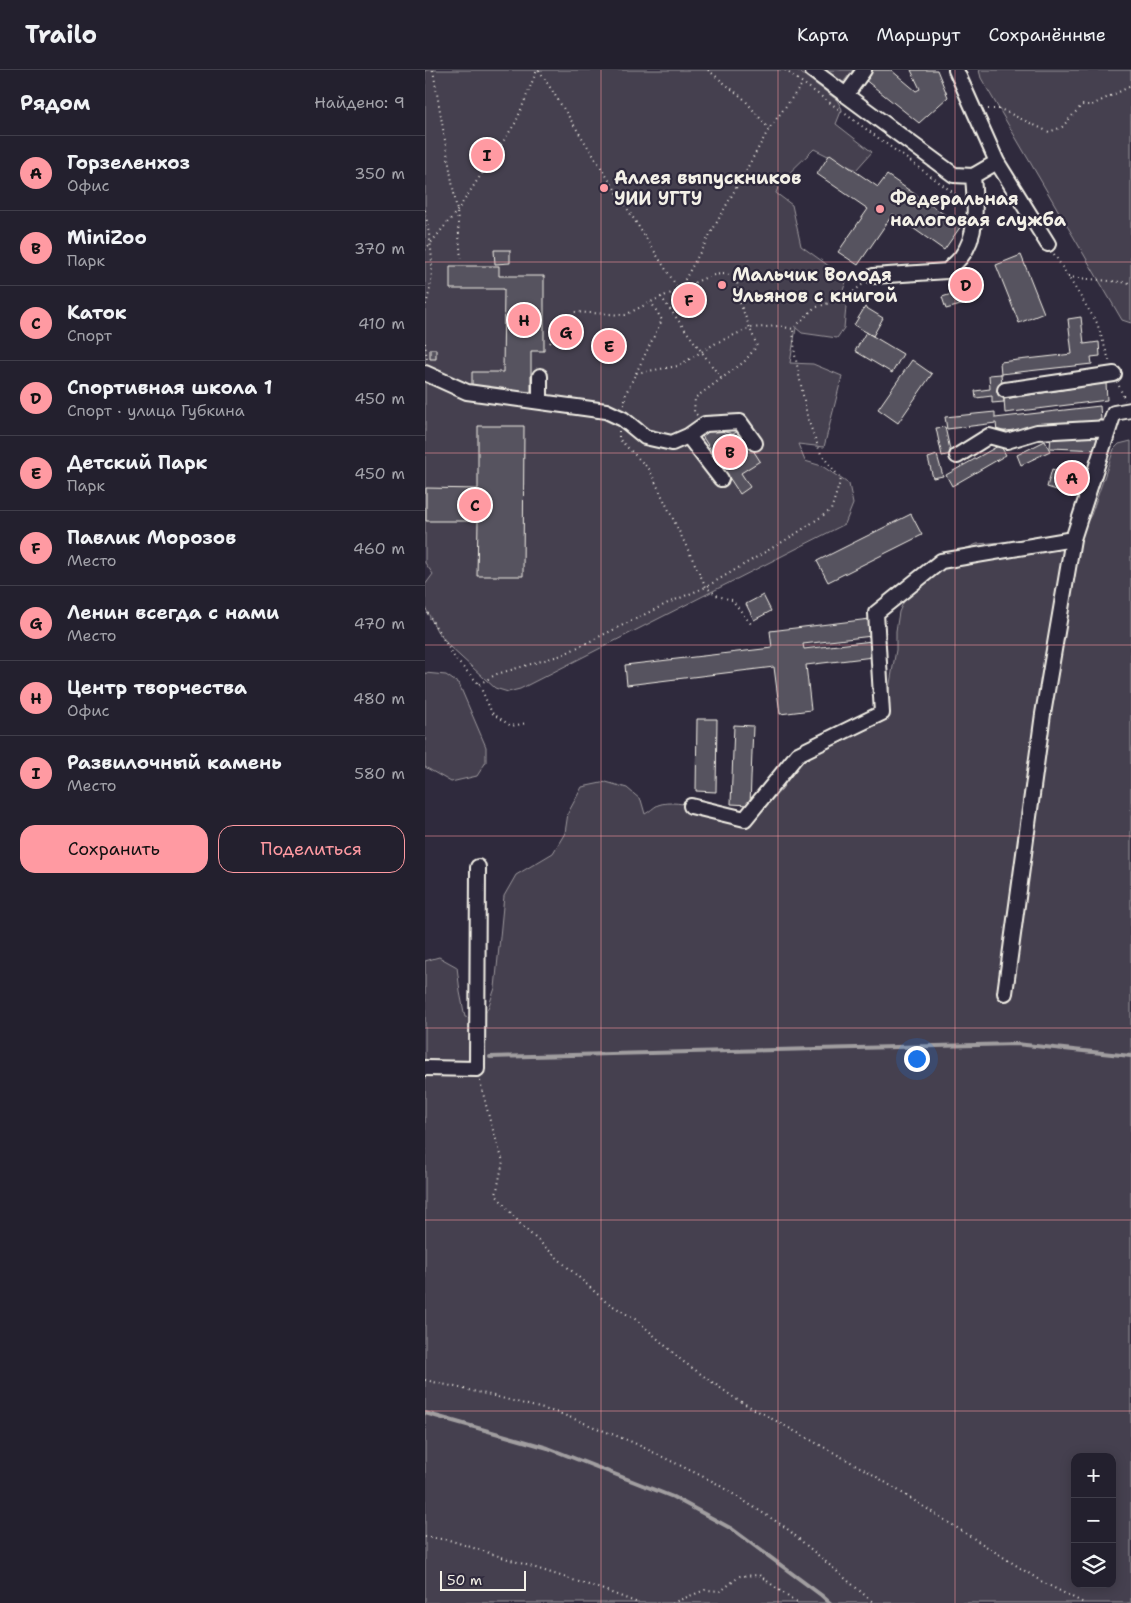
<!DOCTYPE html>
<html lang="ru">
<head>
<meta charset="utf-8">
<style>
	:root { --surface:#23202e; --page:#2f2d3a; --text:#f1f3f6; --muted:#a3a3aa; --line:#403e4a; --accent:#ff9aa2 }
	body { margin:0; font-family:"Shantell Sans",sans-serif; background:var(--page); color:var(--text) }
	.controls { position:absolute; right:15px; bottom:15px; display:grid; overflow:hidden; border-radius:10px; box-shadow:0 2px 12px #0003 }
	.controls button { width:45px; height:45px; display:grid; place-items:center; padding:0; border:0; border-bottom:1px solid var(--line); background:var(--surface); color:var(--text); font:25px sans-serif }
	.scale { position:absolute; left:15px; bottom:12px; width:86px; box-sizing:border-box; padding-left:5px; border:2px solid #f4f1e8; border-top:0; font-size:14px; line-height:18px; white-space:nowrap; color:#f4f1e8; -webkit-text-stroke:4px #2f2a3d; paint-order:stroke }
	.you { position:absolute; left:491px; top:988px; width:18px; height:18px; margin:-12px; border:4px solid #fff; border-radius:50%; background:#1a73e8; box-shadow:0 0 0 8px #1a73e833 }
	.badge { display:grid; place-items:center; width:32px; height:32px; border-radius:50%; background:var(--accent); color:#111; font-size:16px; font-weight:700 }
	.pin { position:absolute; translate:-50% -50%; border:2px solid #fff; box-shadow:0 1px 5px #0006 }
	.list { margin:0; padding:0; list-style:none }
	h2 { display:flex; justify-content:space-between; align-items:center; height:65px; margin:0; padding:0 20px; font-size:21px }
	h2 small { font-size:16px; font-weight:400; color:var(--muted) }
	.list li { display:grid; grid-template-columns:32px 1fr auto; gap:15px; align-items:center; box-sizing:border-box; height:75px; padding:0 20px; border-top:1px solid var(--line) }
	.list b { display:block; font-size:19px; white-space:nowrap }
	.list p { margin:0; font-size:16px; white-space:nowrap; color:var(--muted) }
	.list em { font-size:16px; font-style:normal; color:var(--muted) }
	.actions { display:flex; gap:10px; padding:15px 20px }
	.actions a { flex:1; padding:11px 0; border:1px solid var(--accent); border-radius:15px; text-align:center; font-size:18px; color:var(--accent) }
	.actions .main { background:var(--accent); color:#111 }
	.icon { flex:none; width:28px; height:28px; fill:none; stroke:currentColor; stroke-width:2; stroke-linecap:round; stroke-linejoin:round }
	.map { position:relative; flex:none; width:706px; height:1533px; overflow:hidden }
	header { display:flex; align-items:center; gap:30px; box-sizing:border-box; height:70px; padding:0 25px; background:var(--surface); border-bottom:1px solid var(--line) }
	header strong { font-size:24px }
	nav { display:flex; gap:28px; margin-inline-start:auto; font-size:18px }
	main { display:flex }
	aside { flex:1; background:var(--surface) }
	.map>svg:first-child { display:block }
	.green { fill:#454050; stroke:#9c989c; fill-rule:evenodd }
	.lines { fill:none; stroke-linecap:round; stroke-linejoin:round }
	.stream { stroke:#a19ea0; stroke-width:4 }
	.building { fill:#56525f; stroke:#f4f1e8 }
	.minor-casing { stroke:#f4f1e8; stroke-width:18 }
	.path { stroke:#f4f1e8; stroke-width:2; stroke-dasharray:1 4; stroke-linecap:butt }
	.minor { stroke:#2f2a3d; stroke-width:14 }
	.grid { fill:none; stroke:#ff9aa2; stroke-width:1; stroke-opacity:0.55 }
	.poi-dot { fill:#ff9aa2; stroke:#2f2a3d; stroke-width:2 }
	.labels { text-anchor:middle; stroke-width:4.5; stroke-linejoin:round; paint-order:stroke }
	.poi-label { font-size:18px; font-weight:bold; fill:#f4f1e8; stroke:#2f2a3d; text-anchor:start }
</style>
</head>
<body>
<header>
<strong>Trailo</strong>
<nav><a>Карта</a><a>Маршрут</a><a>Сохранённые</a></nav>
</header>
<main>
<aside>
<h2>Рядом<small>Найдено: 9</small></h2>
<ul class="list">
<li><span class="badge">A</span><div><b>Горзеленхоз</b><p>Офис</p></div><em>350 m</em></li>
<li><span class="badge">B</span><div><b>MiniZoo</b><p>Парк</p></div><em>370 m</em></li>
<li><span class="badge">C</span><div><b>Каток</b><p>Спорт</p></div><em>410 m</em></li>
<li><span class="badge">D</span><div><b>Спортивная школа 1</b><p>Спорт · улица Губкина</p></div><em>450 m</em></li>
<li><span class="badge">E</span><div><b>Детский Парк</b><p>Парк</p></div><em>450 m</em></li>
<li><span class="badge">F</span><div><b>Павлик Морозов</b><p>Место</p></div><em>460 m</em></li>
<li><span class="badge">G</span><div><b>Ленин всегда с нами</b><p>Место</p></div><em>470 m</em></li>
<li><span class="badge">H</span><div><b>Центр творчества</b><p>Офис</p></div><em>480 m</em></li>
<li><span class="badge">I</span><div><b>Развилочный камень</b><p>Место</p></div><em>580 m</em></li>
</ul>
<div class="actions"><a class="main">Сохранить</a><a>Поделиться</a></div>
</aside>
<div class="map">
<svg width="706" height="1533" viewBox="0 0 706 1533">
	<rect width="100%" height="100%" fill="#2f2a3d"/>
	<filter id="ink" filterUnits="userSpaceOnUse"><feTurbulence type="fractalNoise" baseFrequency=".02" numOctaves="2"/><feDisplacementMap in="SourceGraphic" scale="10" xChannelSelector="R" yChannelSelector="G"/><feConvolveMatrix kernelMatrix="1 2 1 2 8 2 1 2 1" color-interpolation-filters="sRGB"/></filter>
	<g filter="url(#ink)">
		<path class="green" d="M0,0H372L412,30L417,39L411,54L447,82L431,100L389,79L355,112L351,123L367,135L376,176L422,209L417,223L421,237L419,258L412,268L377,263L371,258L365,293L388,294L417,306L399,377L373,374L380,391L397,396L424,414L428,434L420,454L95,619L83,622L70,618L25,577L12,561L0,537V515L8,504L0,493Z
			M397,0H428L416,15Z
			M554,0H706V253L697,250L556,8Z
			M706,371V1533H0V891L14,887L32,897L35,922L40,947L56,950L63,938L70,918L79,826L91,805L128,783L140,763L143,743L157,717L181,712L202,718L216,730L220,744C224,742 229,737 233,735C254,727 298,745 319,751L338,739L357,719L375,691L387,681L460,641L471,580V561L474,542L482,524L515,489L552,474L643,467L658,458L666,445L689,379L694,374ZM650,1387H687V1514H650Z
			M0,603L21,605L34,614L61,677V692L52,706L26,712L0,697Z"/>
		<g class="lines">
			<path class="stream" d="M65,987L591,974L706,986
				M0,1343L123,1378L248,1427L307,1459L396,1525L405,1533"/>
		</g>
		<path class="building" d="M447,0H466L491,21L495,19L486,0H512L523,27L494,53L439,9Z
			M405,84L453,117L462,105L536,156L519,180L468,144L433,195L413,182L443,139L392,104Z
			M69,180H85V193L70,194Z
			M596,185L619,243L594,253L571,195Z
			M25,196H74V206H119V281H106V322H47V302H78L79,219H25Z
			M546,202L554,230L521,239L517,227L533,222L529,207Z
			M440,237L458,248L448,266L429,255Z
			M656,247L659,274L674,272L675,286L666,287L667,294L576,304L575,292L647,284L643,249Z
			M441,262L478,284L467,303L430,281Z
			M5,279H11V289H5Z
			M487,290L507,304L473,353L453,339Z
			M576,304L579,332L567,333V326L551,328L550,321L565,319L564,305Z
			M681,313L682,330L580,343L579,329Z
			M675,336L676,350L572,362L571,353L522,359L520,347L570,342V348Z
			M53,356H99L98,506H52L53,451H1V418L53,419Z
			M520,357L526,384L517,386L511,358Z
			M288,359L308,364L315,360L335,391L316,403L325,417L315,424L277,366Z
			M626,366L677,368L676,380L625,378Z
			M620,371L625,381L596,395L592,385Z
			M575,375L581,385L527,416L521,405Z
			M512,385L518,406L508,408L503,388Z
			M627,399L654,407L648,425L622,417Z
			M486,444L497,465L403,512L392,491Z
			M338,525L346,541L329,550L321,534Z
			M445,549L447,566L378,574L379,579L447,571L448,587L381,595L386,640L355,644L349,597L202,615L200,595L347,578L345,561Z
			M272,649H292L291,722L271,721Z
			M309,655L328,656L325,735L306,734Z"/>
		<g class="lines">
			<defs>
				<path id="minor" d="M387,0L529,105L548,106L572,92
					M531,0L572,92L623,174
					M421,25L439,0
					M448,206L522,201C527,196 532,192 536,187C554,164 550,133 548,106
					M0,303L42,322L181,341L198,349L220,367L247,373L263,366L280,354L315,352L330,373
					M115,306V331
					M580,320L689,304
					M263,366L296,409
					M532,386L564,366L582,371L612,362L684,358
					M266,736L320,749L373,684L457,643L451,543L516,491L648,469
					M580,923L618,644L648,469L689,343L706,340
					M0,998L52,999L53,797"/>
			</defs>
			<use href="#minor" class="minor-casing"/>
			<path class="path" d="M8,0L32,141L36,189
				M114,0L254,220L236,227L296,308
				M283,0L319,29L344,59
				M360,0L537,129
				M563,39H575L624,62L637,57L657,35H667L706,16
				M0,140C6,176 12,202 0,237
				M0,180L32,141L91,52L112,0
				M629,184L672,253L685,293
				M643,207L706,213
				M0,273L2,290
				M125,273L149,242L200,245L236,227
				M211,303L237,250L226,232
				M694,316L700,330
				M199,335L201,323L211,303L253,296L291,273L325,258L354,256L368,259L389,238L422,227L438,214
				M272,345L269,342L270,328L319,292L332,276L313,228L312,208C293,197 273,212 254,220L344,59L378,13
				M194,361V369L224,399L281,517L293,526L307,530L326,554
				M0,539L31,590L54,614L67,643L86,656L102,653
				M54,614L72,604L137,585L243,533L281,517L369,465L406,440L416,409L396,384L383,350L370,285L368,259
				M55,1011L65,1051L78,1091L71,1125L97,1156L180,1231L213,1251L256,1290L311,1329L444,1402L619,1513L659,1533
				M0,1310L65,1325L134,1343L207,1372L289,1412L360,1457L449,1533
				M0,1467L24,1470L179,1520L213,1533
				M247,1533L280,1520L296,1521L315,1506L334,1505L366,1529L375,1533"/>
			<use href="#minor" class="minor"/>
		</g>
	</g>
	<path class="grid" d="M176,0V1533M353,0V1533M530,0V1533M0,192H706M0,383H706M0,575H706M0,766H706M0,958H706M0,1150H706M0,1341H706"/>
	<g class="poi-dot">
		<circle cx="179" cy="118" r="5"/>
		<circle cx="455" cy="139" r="5"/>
		<circle cx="297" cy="215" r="5"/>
	</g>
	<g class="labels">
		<g class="poi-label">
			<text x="189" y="114">Аллея выпускников<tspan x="189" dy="21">УИИ УГТУ</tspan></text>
			<text x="465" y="135">Федеральная<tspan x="465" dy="21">налоговая служба</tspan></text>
			<text x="307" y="211">Мальчик Володя<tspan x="307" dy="21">Ульянов с книгой</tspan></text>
		</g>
	</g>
</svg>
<div class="controls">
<button>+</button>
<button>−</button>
<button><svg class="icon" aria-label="layers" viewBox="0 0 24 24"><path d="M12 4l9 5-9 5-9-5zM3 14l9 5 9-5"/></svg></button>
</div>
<div class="scale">50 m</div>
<div class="you"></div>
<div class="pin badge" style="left:647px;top:408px">A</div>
<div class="pin badge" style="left:305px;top:382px">B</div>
<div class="pin badge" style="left:50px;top:435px">C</div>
<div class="pin badge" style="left:541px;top:215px">D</div>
<div class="pin badge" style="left:184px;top:276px">E</div>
<div class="pin badge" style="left:264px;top:230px">F</div>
<div class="pin badge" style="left:141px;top:262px">G</div>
<div class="pin badge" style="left:99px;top:250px">H</div>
<div class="pin badge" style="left:62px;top:85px">I</div>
</div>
</main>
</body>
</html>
